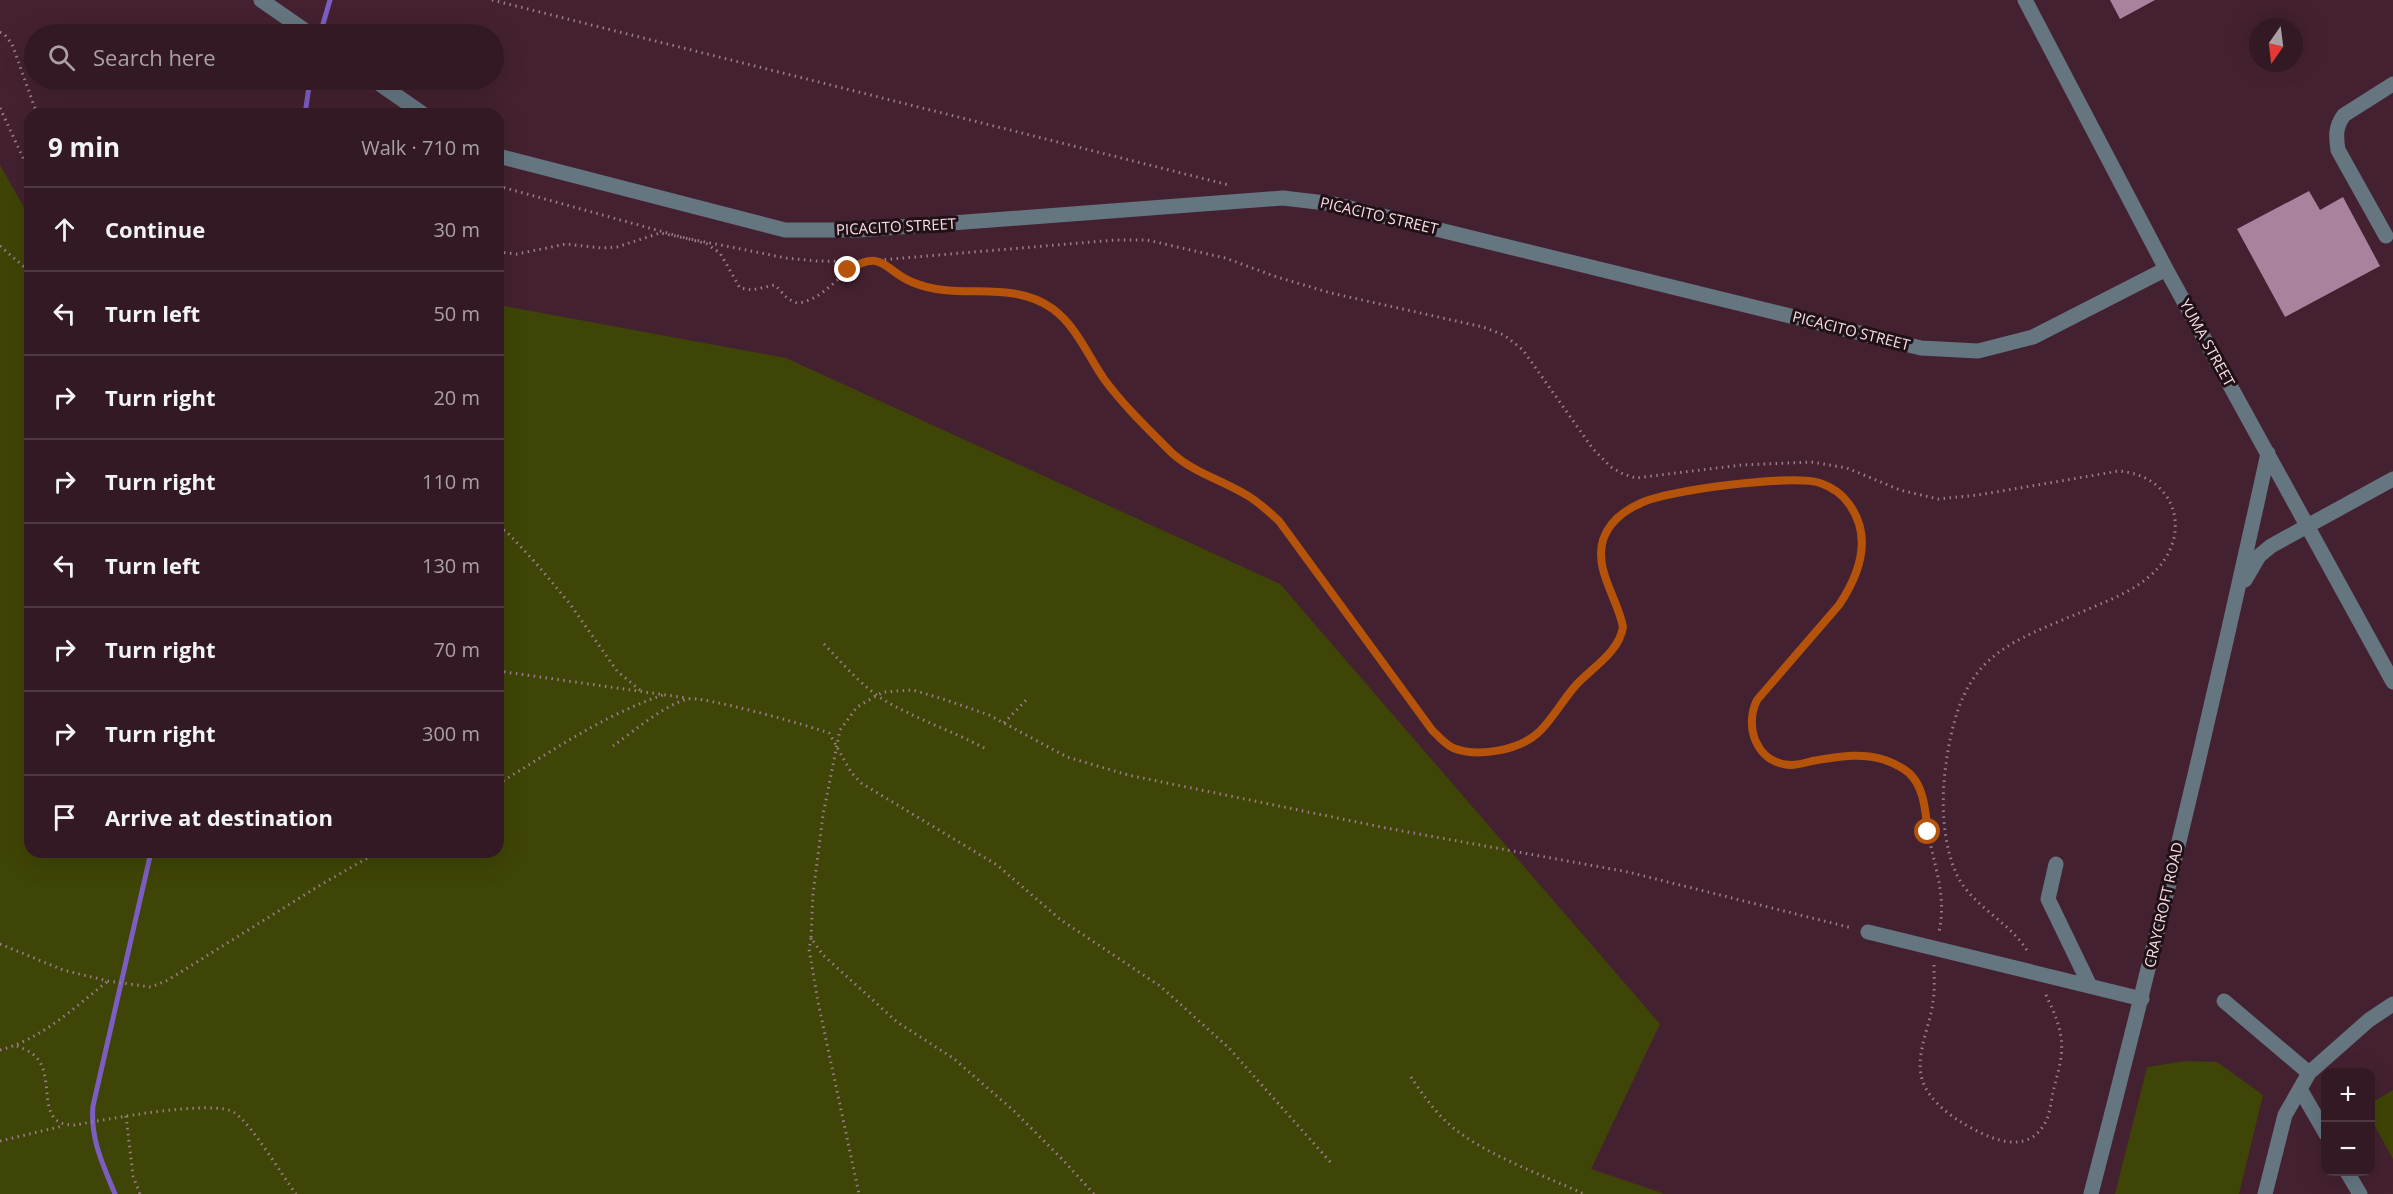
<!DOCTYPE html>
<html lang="en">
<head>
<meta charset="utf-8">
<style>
	:root { --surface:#331924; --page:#3b222c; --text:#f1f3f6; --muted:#a9a0a6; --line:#4e3841 }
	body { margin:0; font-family:"Open Sans",sans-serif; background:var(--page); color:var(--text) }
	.controls { position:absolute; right:18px; bottom:18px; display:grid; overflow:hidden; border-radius:12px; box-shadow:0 6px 24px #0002 }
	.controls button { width:54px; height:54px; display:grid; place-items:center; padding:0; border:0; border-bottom:2px solid var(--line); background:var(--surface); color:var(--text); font:30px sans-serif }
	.compass { position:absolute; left:2249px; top:18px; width:54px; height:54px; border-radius:50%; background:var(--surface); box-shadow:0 6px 24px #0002; rotate:194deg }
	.stop { position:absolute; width:18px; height:18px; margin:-14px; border:4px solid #b45309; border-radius:50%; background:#fff }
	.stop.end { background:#b45309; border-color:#fff; box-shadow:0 2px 6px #0008 }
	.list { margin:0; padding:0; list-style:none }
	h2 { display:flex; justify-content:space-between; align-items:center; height:78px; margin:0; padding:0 24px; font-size:26px }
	h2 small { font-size:20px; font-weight:400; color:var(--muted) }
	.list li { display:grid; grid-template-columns:39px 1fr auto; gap:18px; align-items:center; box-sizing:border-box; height:84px; padding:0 24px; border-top:2px solid var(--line) }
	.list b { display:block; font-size:22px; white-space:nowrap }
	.list em { font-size:20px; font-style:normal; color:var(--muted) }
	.icon { flex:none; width:33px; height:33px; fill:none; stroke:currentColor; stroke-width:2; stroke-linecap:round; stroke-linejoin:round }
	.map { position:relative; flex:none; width:2393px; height:1194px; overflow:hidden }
	.search { position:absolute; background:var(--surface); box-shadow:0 6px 24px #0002; left:24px; top:24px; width:480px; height:66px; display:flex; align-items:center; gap:15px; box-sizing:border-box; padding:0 21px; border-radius:33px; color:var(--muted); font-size:22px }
	.panel { position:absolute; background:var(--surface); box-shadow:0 6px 24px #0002; left:24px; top:108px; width:480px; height:750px; border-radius:18px }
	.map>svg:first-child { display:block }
	.green { fill:#3f4506 }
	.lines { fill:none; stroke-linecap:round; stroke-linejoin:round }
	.stream { stroke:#7c5ec3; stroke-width:5 }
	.building { fill:#a7839e }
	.path { stroke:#9b7d89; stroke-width:3; stroke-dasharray:1.5 4.5; stroke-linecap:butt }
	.minor { stroke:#657681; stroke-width:15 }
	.route { stroke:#b45309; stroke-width:8 }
	.labels { text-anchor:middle; stroke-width:6; stroke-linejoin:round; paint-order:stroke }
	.street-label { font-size:15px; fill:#f6dee6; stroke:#211117 }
</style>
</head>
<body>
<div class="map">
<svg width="2393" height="1194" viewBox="0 0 2393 1194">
	<rect width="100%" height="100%" fill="#442130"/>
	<path class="green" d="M0,165L30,218V852H498V305L786,358L1280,584L1660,1024L1591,1169L1665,1194H0Z
		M2186,1061L2217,1062L2263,1095L2239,1194H2115L2147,1067Z
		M2393,1090V1159L2371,1119V1103Z"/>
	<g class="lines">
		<path class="stream" d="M323,24L330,0
			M305,114L310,80
			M115,1194C103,1165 90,1139 93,1106L151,852"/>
	</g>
	<path class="building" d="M2110,0H2155L2120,19Z
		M2309,191L2320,210L2343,197L2380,266L2285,317L2237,229Z"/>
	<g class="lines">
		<path class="path" d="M492,0L1229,185
			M0,32L5,35L12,44L37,114
			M0,108L30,173
			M498,186L707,244L720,253L740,288L752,290L775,285L788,299L797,303C825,301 841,268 868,261L1115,240H1147L1225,258L1277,277L1331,293L1483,327L1504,335L1523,350L1593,449L1611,467L1623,474L1636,478L1741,465L1811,462L1847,468L1900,490L1938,499L1978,495L2119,471C2178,476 2194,537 2151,575C2133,591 2112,599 2091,608C2004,645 1963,653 1947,757C1941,794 1941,838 1956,873C1971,907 2012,922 2029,954
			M0,246L30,272
			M498,252L517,254L566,244L602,248L617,247L660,233L786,258L817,261L878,262C896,265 906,282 925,287C958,295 994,284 1025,295C1072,311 1080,347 1107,382C1127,408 1151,434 1176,456C1195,473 1221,480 1243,493C1257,500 1268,511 1279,521L1433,730C1439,737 1445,744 1453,748C1479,758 1520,750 1540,731C1554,717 1564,698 1577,684C1593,667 1619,651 1623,628C1618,599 1594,571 1603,540C1608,522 1625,510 1641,503C1667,490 1794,474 1820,482C1832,486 1842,494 1849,504C1873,537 1858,575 1839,605L1757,700C1744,726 1756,763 1790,765C1797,765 1805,763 1812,761C1838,757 1860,752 1885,760C1893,763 1903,767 1909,773C1927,789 1925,820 1930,842C1937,875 1946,898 1939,932
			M498,392L500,391
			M498,528L506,531L535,562L570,604L617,671L641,691
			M824,644C844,665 864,689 889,703C921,721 955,732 986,749
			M498,671L687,698
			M1004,723L1029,697
			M613,746C634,731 663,706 687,699C701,695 810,726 829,733L851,772L861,783L997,865L1061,920L1160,986L1228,1047L1333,1165
			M498,784C552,751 605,714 666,694
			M811,938L809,949L818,1002L859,1194
			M0,944L63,970L108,981L151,987L168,980L322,884L378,852
			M1934,965C1934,978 1935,990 1933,1002C1930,1026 1915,1055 1922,1079C1927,1097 1945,1112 1961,1122C1986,1137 2026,1158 2045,1123C2050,1114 2051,1102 2053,1092C2057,1075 2064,1056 2061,1038C2059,1021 2051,1006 2044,991
			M17,1046C24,1049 32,1052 37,1058C56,1080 34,1126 75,1125C103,1120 215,1098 235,1113C253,1126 281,1174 296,1194
			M0,1050C42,1039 75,1007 108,981
			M1411,1077C1424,1097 1440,1119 1460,1133C1494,1158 1545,1176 1584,1194
			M126,1116L133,1176L140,1194
			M0,1141L63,1126
			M1094,1194L1063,1160L1014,1111L953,1058L897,1022L823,955L811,938L813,894L823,815L840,730L857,707L883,692L913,690L946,700L989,715L1067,757L1128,775L1386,828L1628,872L1852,928"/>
		<path class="minor" d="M261,0L310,34
			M2025,0L2166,269L2393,682
			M374,80L423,114
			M498,156L785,230H859L1283,198L1334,204L1921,348L1978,351L2033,337L2166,269
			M2386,236L2338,150C2336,137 2335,127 2344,115L2393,84
			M2245,580L2259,556L2271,546L2393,479
			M2056,864L2048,899L2090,986
			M1868,932L2142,999
			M2224,1001L2309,1073
			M2300,1089L2326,1134
			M2347,1172L2360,1194
			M2091,1194C2155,948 2214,701 2268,453
			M2265,1194L2285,1115L2309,1073L2369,1020L2393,1004"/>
	</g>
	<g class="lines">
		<path class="route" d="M848,270C884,248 884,271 912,282C958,302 1010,278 1053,309C1077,327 1088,356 1104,379C1123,405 1149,430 1172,453C1193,472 1219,479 1243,493C1257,500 1268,511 1279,521L1432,730C1439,737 1445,744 1453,748C1479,758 1521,750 1540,731C1554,717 1564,698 1577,684C1593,667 1619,652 1623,627C1618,599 1594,570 1603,540C1609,522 1625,510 1641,503C1667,490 1794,474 1820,483C1832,487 1842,494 1849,504C1873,537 1859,575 1839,605L1757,700C1744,726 1756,763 1790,765C1797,765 1805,763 1812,761C1837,757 1860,752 1885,760C1893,763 1902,767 1909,773C1925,788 1925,812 1928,832"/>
	</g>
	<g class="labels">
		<g class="street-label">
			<text transform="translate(1379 216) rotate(13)" y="5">PICACITO STREET</text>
			<text transform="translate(896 227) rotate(-3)" y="5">PICACITO STREET</text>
			<text transform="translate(1851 331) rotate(14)" y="5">PICACITO STREET</text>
			<text transform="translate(2207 343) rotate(61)" y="5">YUMA STREET</text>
			<text transform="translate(2164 905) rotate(-77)" y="5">CRAYCROFT ROAD</text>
		</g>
	</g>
</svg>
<div class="controls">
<button>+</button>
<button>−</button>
</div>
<svg class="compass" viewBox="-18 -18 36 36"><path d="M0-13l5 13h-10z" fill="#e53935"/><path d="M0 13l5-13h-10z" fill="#a9a0a6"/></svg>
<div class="stop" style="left:1928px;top:832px"></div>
<div class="stop end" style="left:848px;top:270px"></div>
<div class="search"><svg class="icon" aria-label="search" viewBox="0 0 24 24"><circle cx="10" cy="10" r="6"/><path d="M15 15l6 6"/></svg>Search here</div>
<section class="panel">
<h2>9 min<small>Walk · 710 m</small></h2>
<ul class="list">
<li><svg class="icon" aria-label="ahead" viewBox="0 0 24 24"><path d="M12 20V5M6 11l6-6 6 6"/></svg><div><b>Continue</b></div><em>30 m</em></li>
<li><svg class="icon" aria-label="left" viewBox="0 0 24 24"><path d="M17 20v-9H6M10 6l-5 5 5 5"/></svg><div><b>Turn left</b></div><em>50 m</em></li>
<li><svg class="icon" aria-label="right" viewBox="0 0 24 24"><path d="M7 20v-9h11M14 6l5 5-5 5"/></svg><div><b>Turn right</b></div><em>20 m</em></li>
<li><svg class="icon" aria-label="right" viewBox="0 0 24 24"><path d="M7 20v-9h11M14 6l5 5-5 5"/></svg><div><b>Turn right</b></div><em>110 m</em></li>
<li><svg class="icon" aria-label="left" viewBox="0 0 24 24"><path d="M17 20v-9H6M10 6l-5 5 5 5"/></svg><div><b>Turn left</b></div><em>130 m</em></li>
<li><svg class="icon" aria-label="right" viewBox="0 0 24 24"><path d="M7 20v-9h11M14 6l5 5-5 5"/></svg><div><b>Turn right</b></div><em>70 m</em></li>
<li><svg class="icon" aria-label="right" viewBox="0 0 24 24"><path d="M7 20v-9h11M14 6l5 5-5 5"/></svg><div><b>Turn right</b></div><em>300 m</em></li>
<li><svg class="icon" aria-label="arrive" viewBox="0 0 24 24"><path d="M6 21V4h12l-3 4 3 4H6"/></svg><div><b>Arrive at destination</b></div></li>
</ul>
</section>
</div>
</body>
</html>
